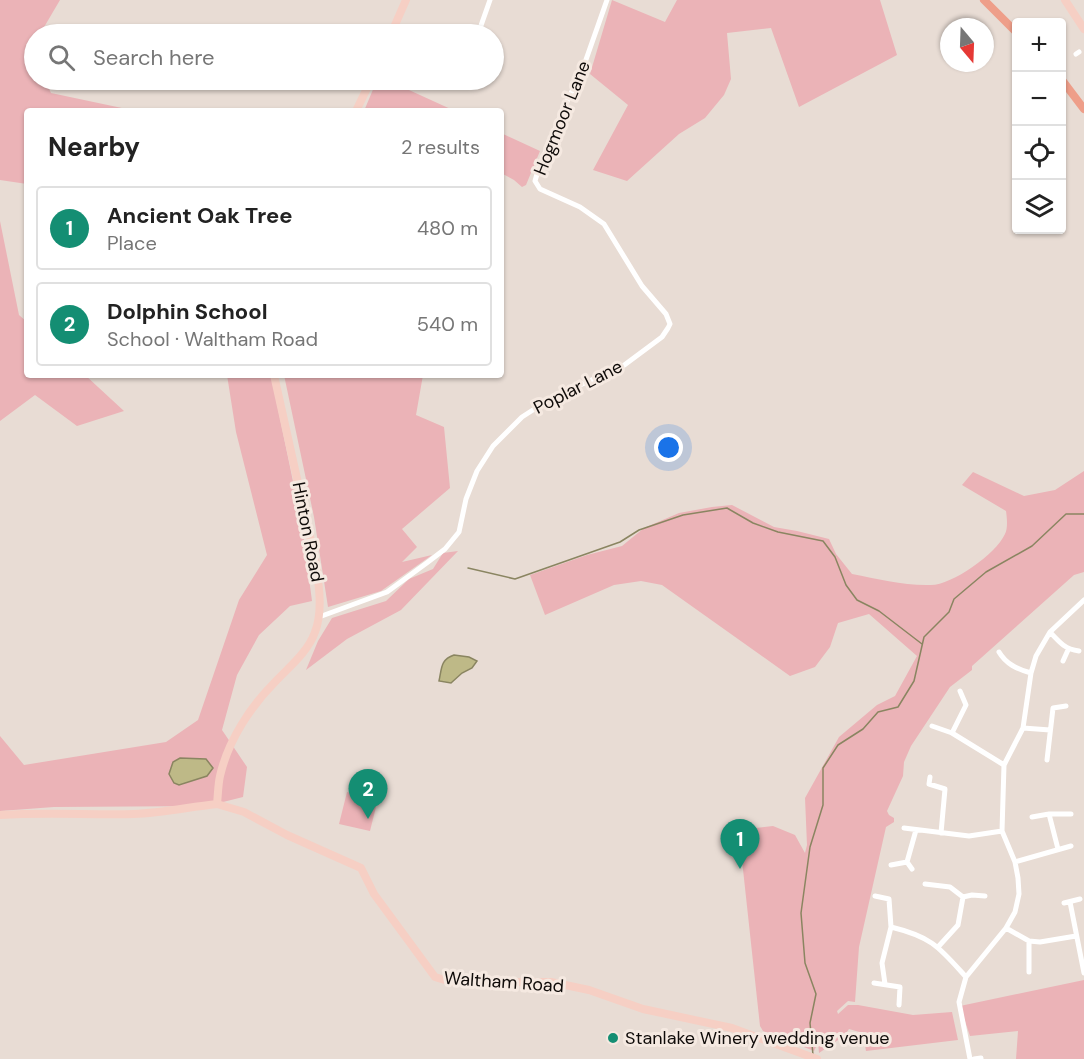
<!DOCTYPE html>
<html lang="en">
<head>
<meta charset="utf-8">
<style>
	:root { --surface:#fff; --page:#f2f2f2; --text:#222; --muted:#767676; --line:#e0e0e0; --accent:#148e73 }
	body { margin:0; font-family:"DM Sans",sans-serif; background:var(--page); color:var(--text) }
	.controls { position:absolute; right:18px; top:18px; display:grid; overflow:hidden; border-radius:6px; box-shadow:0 2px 4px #0004 }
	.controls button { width:54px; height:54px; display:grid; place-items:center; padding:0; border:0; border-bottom:2px solid var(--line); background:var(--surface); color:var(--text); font:30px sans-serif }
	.compass { position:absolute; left:940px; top:18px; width:54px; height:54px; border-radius:50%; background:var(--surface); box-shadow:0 2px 4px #0004; rotate:161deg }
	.you { position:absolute; left:669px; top:448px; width:21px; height:21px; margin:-15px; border:4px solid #fff; border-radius:50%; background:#1a73e8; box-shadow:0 0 0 9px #1a73e833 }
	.badge { display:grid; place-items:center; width:39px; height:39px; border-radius:50%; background:var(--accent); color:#fff; font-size:20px; font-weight:700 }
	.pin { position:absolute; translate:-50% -50px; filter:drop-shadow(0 2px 3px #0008) }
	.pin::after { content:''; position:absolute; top:32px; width:21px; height:18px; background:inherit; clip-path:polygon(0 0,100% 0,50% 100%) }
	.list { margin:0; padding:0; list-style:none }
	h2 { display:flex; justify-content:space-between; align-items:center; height:78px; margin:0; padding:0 24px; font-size:26px }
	h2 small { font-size:20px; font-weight:400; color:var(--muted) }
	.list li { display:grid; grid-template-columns:39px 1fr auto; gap:18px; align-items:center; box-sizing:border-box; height:84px; margin:0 12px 12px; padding:0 12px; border:2px solid var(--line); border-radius:6px }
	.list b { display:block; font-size:22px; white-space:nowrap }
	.list p { margin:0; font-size:20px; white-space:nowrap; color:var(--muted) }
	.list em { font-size:20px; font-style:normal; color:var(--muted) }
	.icon { flex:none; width:33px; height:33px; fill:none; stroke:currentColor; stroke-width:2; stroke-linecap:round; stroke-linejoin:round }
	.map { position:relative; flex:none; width:1084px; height:1059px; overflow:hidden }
	.search { position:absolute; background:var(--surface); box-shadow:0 2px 4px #0004; left:24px; top:24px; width:480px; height:66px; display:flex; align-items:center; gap:15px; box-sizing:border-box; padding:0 21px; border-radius:33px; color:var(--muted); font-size:22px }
	.panel { position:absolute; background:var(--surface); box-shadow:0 2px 4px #0004; left:24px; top:108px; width:480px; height:270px; border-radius:6px }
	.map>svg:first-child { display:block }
	.green { fill:#ebb3b7 }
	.water { fill:#beb987; stroke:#8a8561; stroke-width:1.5 }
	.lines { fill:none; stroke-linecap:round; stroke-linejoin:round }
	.stream { stroke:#8a8561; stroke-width:1.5 }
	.street { stroke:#fff; stroke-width:5 }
	.secondary { stroke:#f6cfc4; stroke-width:8 }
	.primary { stroke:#ee9e89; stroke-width:8 }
	.poi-dot { fill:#148e73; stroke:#f5e9e1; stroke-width:2 }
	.labels { text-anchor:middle; stroke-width:6; stroke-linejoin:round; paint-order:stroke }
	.street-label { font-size:18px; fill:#0f0b09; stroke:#f5e9e1 }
	.poi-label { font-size:18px; fill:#0f0b09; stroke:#f5e9e1; text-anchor:start }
</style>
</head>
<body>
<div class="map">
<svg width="1084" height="1059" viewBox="0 0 1084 1059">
	<rect width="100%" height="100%" fill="#e8dcd4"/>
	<path class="green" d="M0,0H60L40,34H34V80H45L51,93L136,111H27V184L0,180Z
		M612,0L665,22L677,0H880L897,55L799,107L771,28L727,33L731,79L724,95L705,118L679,134L627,181L593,170L628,105L590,74Z
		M377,80H387L455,111H364Z
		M501,133L540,151L526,185L522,187L514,180L501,173Z
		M0,221L19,315L27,322V375H85L124,411L77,426L35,395L0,421Z
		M227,375H271L302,525L312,601L290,606L259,635L237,675L222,730L247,767L243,797L207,806L54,807L0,811V736L24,765L166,742L198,720L239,600L267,555L236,432Z
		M284,375H423L416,415L444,427L450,488L402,529L417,547L402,562L432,555L381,591L328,607L314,517Z
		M1084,471V572L1074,575L972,666V670L950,687L911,746L904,762L903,776L887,811L889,815L894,818V822L886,827L859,947L855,1002L848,1001L837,1011L838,1014L848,1005H858L913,1015L952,1012L958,1040L866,1051L863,1033L849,1029L844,1036L819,1053L818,1043L814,1051L763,1031L760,1026L741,851L748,832L753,834L756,828L773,826L795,835L805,853L807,845L805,798L839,737L877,705L895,696L917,656L869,614L838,623L830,647L815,667L790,676L662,585L641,581L614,585L545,615L530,575L587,555L622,546L644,528L679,513L712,507L732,505L774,527L797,531L829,539L836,554L852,574C878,579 905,586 931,585C952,585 996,554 1005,534C1008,528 1007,518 1006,511L962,485L973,472L1024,496L1055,490Z
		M458,551L401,610L347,639L306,670L318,641L332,618L386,601L409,579L433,569L443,553Z
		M347,792L378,799L370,831L339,824Z
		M1084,980V1059H1016L1018,1031L970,1036L960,1006Z"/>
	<path class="water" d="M454,655L469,657L477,661L472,668L462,673L451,683L439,681C442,668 440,660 454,655Z
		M180,758L206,759L213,768L207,776L179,785L174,783L169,774L173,762Z"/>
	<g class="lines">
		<path class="stream" d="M468,568L515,579L620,542L639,530L683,515L727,508L753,523L778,532L823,541L835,557L846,585L857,600L879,611L922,644
			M813,1055L810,1023L816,994L805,963L801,913L810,847L823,805V768L838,745L863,729L878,712L898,707L914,681L924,637L949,612L954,599L986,572L1032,546L1066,514H1084"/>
		<path class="street" d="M478,34L490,0
			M1076,54L1079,52
			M319,617L387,592L428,562L445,549L459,532L466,499L477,471L493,446L522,417L553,397L623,366L662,337L668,328L670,324L666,314L642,286L604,224L580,207L540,189L535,181L539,167L568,99L582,71L607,0
			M1050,632C1060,643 1065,649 1079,651
			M999,652C1006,664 1017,669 1031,673
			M1063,661L1068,650
			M960,691L966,705L952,733L1004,765
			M932,726L952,733
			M1023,728L1050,730
			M1047,760L1053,708L1066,706
			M930,777L929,784L945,789L941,833
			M1049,814L1058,849
			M1032,817L1049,814H1071
			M904,828L969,836L1002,831
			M907,862L912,869
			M1015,862L1071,846
			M891,865L907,862L916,830
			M925,884L950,887L963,897L958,925L938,947
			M875,896L889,899L891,927
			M963,897L972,895L985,896
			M1070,902L1084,973
			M1064,903L1080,899
			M1006,928L1029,941L1040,942L1076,936
			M1029,941V972
			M874,983L900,987L899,1005
			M885,984L882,963L891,927C932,937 939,947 966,977
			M970,1059L959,1002L966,977L1006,928L1015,912L1019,894L1018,878L1015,862L1002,831L1004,765L1023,728L1031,673L1036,656L1050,632L1084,600
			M974,1059L981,1058"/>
		<path class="secondary" d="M1065,0L1084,29
			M391,34L406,0
			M356,111L371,80
			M217,804C218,795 218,785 220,776C228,741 250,707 275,682C289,667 308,652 315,632C323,611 319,586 316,564L274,375
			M0,815C45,812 89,815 134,814C162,813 189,807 217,804L244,812L287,835L361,868L374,894L435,977L451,982H551L589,990L643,1009L732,1028L817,1059"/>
		<path class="primary" d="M984,0L1016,32
			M1062,80L1084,109"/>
	</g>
	<circle class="poi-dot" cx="613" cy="1038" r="6"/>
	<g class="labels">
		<g class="street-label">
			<text transform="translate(562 118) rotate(-68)" y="6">Hogmoor Lane</text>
			<text transform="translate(578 387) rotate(-27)" y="6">Poplar Lane</text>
			<text transform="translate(308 532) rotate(79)" y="6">Hinton Road</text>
			<text transform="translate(504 982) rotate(4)" y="6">Waltham Road</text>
		</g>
		<g class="poi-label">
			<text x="625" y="1044">Stanlake Winery wedding venue</text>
		</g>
	</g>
</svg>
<div class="controls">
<button>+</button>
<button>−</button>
<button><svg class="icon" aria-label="locate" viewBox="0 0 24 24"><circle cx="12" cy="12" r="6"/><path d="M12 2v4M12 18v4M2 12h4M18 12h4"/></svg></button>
<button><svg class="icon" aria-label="layers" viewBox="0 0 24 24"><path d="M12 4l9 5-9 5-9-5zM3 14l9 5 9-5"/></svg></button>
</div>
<svg class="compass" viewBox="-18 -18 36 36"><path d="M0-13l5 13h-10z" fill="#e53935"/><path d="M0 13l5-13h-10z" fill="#767676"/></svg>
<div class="you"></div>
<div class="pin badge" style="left:740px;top:869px">1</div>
<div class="pin badge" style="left:368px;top:819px">2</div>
<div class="search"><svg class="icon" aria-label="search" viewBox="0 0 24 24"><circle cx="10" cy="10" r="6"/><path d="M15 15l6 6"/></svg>Search here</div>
<section class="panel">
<h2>Nearby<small>2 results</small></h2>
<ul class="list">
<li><span class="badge">1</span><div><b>Ancient Oak Tree</b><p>Place</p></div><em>480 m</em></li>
<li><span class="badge">2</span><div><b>Dolphin School</b><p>School · Waltham Road</p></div><em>540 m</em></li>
</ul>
</section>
</div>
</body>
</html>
